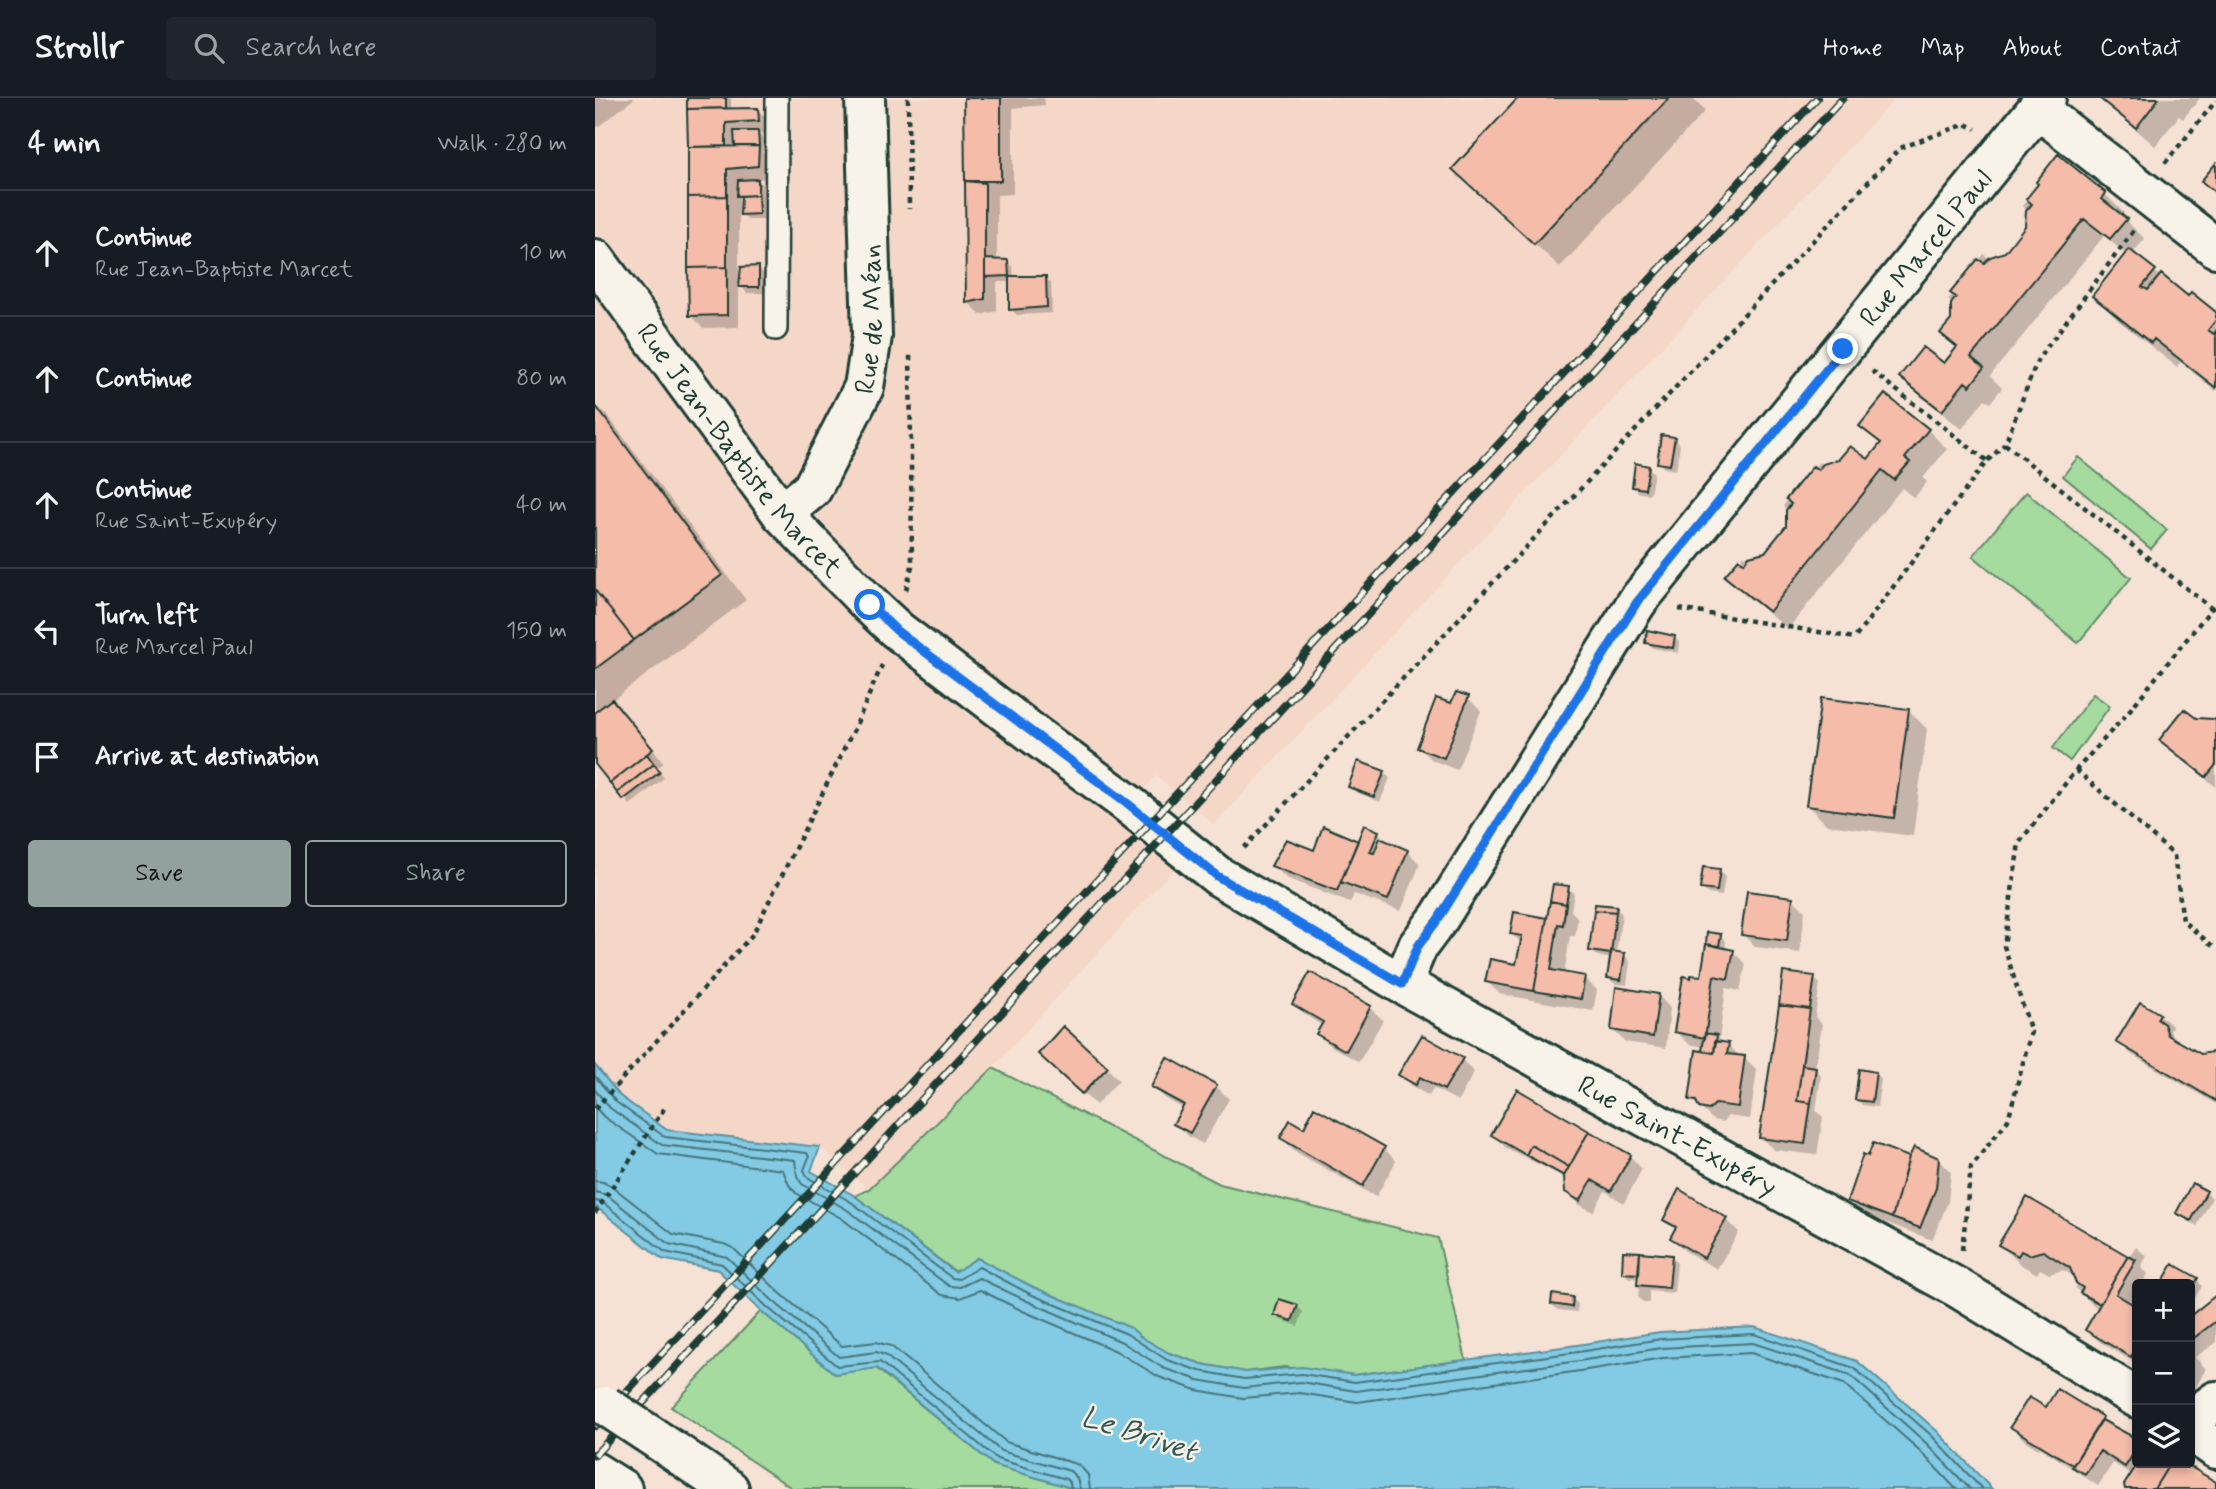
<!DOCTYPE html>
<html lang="en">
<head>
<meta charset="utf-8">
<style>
	:root { --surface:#171b24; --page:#20242c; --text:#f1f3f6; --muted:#9ea1a6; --line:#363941; --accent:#92a19f }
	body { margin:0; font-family:Mynerve,sans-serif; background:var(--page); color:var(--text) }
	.controls { position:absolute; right:21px; bottom:21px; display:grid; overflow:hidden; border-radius:7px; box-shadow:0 4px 10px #0003 }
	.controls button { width:63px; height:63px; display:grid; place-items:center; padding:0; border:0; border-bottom:2px solid var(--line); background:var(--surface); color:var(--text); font:35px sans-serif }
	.stop { position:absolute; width:21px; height:21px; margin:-16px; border:5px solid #1a73e8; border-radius:50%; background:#fff }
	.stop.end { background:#1a73e8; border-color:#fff; box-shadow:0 2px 7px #0008 }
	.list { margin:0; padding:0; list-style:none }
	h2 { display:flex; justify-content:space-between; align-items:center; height:91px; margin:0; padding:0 28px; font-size:30px }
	h2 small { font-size:23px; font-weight:400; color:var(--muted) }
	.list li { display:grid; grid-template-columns:46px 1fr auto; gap:21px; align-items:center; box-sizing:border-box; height:126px; padding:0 28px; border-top:2px solid var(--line) }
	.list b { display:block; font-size:26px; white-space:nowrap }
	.list p { margin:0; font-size:23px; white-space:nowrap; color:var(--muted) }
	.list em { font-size:23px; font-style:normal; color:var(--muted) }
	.actions { display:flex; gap:14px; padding:21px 28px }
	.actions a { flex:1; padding:16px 0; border:2px solid var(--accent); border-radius:7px; text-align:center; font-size:24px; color:var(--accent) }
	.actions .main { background:var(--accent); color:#111 }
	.icon { flex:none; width:38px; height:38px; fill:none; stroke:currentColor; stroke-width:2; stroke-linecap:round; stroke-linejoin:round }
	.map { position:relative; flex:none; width:1621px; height:1391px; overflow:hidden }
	header { display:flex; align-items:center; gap:42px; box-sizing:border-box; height:98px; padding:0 35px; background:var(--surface); border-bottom:2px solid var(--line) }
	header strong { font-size:33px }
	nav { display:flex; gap:38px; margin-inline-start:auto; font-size:24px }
	.search { width:490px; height:63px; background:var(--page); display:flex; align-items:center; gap:18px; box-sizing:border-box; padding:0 24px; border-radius:7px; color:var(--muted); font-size:26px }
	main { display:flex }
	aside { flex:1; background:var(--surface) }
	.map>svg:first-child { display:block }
	.built { fill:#f5d7c8 }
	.green { fill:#a5db9f; stroke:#628c6a; stroke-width:2 }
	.water { fill:#83cae4; stroke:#5b929e; stroke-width:2 }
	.shadow { fill:#0003; fill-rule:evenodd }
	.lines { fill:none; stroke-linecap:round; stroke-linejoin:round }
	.shore { stroke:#47757a; stroke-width:2 }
	.building { fill:#f4bca9; stroke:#1f3d34; stroke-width:2 }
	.lane-casing { stroke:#1f3d34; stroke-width:26 }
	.street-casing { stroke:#1f3d34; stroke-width:44 }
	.secondary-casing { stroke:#1f3d34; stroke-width:44 }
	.highway-casing { stroke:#1f3d34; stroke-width:44 }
	.path { stroke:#1f3d34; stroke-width:4.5; stroke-dasharray:5 5; stroke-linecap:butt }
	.lane { stroke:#f7f3e8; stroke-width:21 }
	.street { stroke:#f7f3e8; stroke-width:38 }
	.secondary { stroke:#f7f3e8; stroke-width:38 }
	.highway { stroke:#f7f3e8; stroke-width:38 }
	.rail-casing { stroke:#1f3d34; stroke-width:8 }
	.rail { stroke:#f7f3e8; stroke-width:5; stroke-dasharray:16; stroke-linecap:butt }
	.highway-bridge-casing { stroke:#1f3d34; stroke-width:44; stroke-linecap:butt }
	.highway-bridge { stroke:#f7f3e8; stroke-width:38 }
	.route { stroke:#1a73e8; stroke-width:9 }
	.labels { text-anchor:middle; stroke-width:5; stroke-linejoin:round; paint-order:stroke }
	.street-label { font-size:28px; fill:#1f3d34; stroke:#f7f3e8 }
	.water-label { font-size:30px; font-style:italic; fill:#335957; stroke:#f7f3e8 }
</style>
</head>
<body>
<header>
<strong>Strollr</strong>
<div class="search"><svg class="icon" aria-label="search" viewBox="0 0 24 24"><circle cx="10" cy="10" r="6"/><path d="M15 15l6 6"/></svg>Search here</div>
<nav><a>Home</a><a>Map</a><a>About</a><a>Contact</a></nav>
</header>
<main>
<aside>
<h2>4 min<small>Walk · 280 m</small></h2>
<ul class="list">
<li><svg class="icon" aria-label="ahead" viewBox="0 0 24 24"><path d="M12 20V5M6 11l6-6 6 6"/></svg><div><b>Continue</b><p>Rue Jean-Baptiste Marcet</p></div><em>10 m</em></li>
<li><svg class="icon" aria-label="ahead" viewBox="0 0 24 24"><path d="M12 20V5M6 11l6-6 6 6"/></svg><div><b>Continue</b></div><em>80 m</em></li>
<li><svg class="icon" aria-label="ahead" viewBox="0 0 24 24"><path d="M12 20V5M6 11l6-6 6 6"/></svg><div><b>Continue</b><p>Rue Saint-Exupéry</p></div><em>40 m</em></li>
<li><svg class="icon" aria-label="left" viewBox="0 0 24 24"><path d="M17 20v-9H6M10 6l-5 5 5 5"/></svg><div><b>Turn left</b><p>Rue Marcel Paul</p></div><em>150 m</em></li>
<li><svg class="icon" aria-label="arrive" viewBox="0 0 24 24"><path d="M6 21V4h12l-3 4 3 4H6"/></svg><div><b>Arrive at destination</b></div></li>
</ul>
<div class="actions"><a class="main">Save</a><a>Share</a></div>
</aside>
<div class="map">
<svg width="1621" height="1391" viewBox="0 0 1621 1391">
	<rect width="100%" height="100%" fill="#f6e2d5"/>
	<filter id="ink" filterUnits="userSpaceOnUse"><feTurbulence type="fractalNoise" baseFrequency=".0143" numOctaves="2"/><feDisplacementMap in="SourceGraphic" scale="14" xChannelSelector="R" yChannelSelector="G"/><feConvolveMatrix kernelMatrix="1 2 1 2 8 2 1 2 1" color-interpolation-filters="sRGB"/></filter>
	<g filter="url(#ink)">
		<path class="built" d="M0,0H1301L619,727L561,678L524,719L585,764L398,970L273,1091L225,1049L72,1032L25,998L0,967Z"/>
		<path class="green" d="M1483,359L1572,432L1556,451L1468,378Z
			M1431,394L1536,480L1483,545L1378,458Z
			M1498,596L1515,608L1475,663L1458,650Z
			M398,970L625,1086L843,1140L871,1262L759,1277L689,1269L650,1274L607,1266L574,1255L546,1239L536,1230L438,1189L382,1160L361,1174L260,1098L274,1091Z
			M166,1213L240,1276L281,1270L399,1367L480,1391H198L76,1309Z"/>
		<path class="water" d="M0,967L25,998L72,1032L225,1049L216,1073L260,1098L360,1174L382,1160L438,1189L536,1230L546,1239L574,1255L607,1266L650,1274L707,1269L759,1277L982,1247L1065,1234L1159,1229L1262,1263L1341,1332L1397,1391H480L399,1367L282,1270L240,1276L166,1213L123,1172L67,1161L0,1108Z"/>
		<path class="shadow" d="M0,0H40L0,31Z
			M94,0H136V12H163L175,24L176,35L164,36L169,41V53H167L176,62L175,80L162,81L169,88V122H153L147,116L148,100L144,97V181L163,170L169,176V195H152L144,186V229L108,230L96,218Z
			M371,0H449L450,7L418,10V96L402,97V163H412L418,169L419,180L450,179L456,185L457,215L422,217L416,211V184H402V213L385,217L373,204Z
			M925,0H1097L1110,13L965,169L884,95Z
			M1505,0H1605L1588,21L1584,18L1560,48Z
			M1446,86L1510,96L1529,115L1526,118L1550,141L1537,156L1594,201L1621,216V293L1585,264L1582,269L1524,223L1499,198L1532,157L1509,138L1395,278L1407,290L1395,305L1390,301L1367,331L1325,298L1306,279L1349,268L1363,251L1347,235L1357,222V206L1353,202L1389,156L1394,161L1411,155L1432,129V113L1427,108Z
			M0,306L12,317L151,502L16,603L69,665L62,670L69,680L35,707L0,663V616L3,613L0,610Z
			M1267,328L1333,332L1352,351L1328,380L1332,384L1319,400L1307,390L1193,531L1150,497L1131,478L1149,457L1154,460L1171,456L1193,428V413L1188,408L1224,364L1228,368L1273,364L1286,347Z
			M1080,341L1085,347L1081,372L1069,370L1063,364Z
			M1053,369L1059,375L1055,396L1044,395L1039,389Z
			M1079,539L1085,545L1084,555L1058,550L1052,544Z
			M873,600L886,613L862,672L837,662L824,649L857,608Z
			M1313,612L1332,631L1318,738L1232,727L1213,708Z
			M1600,622L1621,623V689L1586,661L1567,642Z
			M789,675L795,680L785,704L761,694L755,689Z
			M783,734L795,747L812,753L825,766L806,813L759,796L755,805L691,780L678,768L720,754L764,745Z
			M1124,773L1130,779L1127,798L1113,796L1107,790Z
			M973,790L979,795L976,813L983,820L980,838H975L969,876L989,880L1002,892L998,913L905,896L892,884L923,868L927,846L917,836L953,822Z
			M1198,801L1210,813L1205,855L1161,849L1148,837Z
			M1021,810L1027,816L1021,856L1029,857L1035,863L1032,887L1020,886L1014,880L1017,861L1002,858L996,853Z
			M1114,836L1125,837L1131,843L1130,852L1138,854L1151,866L1145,893L1131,890L1124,941L1133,947L1146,959L1150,960L1162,972L1155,1021L1133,1018L1127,1024L1118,1022L1096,1001L1113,956L1110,949L1094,946L1081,934L1107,881ZM1093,935L1118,942L1093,938Z
			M716,877L775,910L788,922L764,964L736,948L723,936L728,928L712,918L700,905Z
			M1219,880L1225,886L1220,919L1227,926L1220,971L1226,977L1221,1013L1228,1019L1222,1057L1179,1052L1166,1040Z
			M1063,897L1075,910L1071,950L1030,944L1017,931Z
			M1545,906L1571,922L1577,928L1575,933L1583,944L1606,957L1618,955L1621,950V1006L1536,956L1524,944Z
			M867,962L879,974L863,1003L838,990L834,998L818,989L806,976Z
			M458,968L512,970L524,982L501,1007Z
			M1280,975L1286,981L1282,1009L1267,1007L1262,1001Z
			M558,988H621L634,1001L608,1046L593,1038L581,1025L589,1011L571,1001Z
			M709,1032L789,1050L801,1063L781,1099L699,1053L687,1040Z
			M898,1037L1035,1058L1047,1071L1029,1105L1010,1093L998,1114L985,1107L972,1094L971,1080L911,1050Z
			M1343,1061L1356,1074L1353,1104L1337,1142L1266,1115L1254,1102L1315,1062Z
			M1085,1094L1131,1122L1144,1134L1122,1171L1090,1153L1077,1140L1081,1132L1071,1121Z
			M1611,1094L1617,1100L1602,1128L1583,1115Z
			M1432,1101L1534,1160L1541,1149L1552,1158L1546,1169L1553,1176L1547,1186H1542V1194L1535,1207L1542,1211V1266L1505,1244L1492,1232L1504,1212L1480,1190L1483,1187L1480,1179L1468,1172L1454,1176L1445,1171L1442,1176L1425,1166L1406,1147Z
			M1076,1159L1082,1165L1079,1195L1054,1193V1205H1049L1043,1199L1045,1181L1034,1180L1029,1174Z
			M1579,1169L1602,1182L1607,1188L1595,1208V1186H1568Z
			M1621,1198V1245L1600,1259L1611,1271L1596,1297L1595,1219Z
			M977,1200L983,1206L982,1214L963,1212L957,1206Z
			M702,1208L708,1214L703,1228L686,1222L681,1216Z
			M1451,1312L1507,1321L1513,1327L1542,1343V1365H1586L1621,1387V1391H1531L1539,1378L1518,1365L1503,1388L1445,1349L1444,1351L1429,1342L1417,1329Z"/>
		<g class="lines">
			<path class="shore" d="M0,978L21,1004L70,1039L212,1055L214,1059L209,1072L212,1079L256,1104L357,1180L364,1181L384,1169L435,1196L532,1236L572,1262L605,1273L649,1281L707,1276L760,1284L983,1254L1066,1241L1159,1236L1259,1270L1336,1337L1387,1391
				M0,992L15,1010L67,1047L200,1062L202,1078L207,1086L251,1111L354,1188L365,1189L384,1180L432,1203L527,1244L568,1270L603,1282L649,1290L706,1284L761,1293L984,1263L1067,1250L1158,1245L1255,1277L1330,1344L1375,1391
				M0,1009L9,1019L63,1056L188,1072L194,1087L201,1095L246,1120L347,1197L365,1200L385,1192L428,1213L521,1253L564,1279L601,1292L648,1300L705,1295L762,1304L985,1273L1068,1260L1156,1255L1249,1286L1323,1351L1361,1391
				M0,1083L8,1084L18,1089L78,1136L129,1146L138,1150L184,1194L247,1248L281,1244L296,1248L411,1344L484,1367L493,1377L495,1391
				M0,1094L12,1097L74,1146L132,1159L177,1202L244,1259L281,1254L290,1257L406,1353L475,1373L482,1380L485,1391
				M0,1103L7,1104L70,1154L127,1166L171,1208L242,1268L285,1264L402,1361L471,1381L475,1385L476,1391"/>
		</g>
		<path class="building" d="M92,0H131V10L92,11Z
			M369,0H406V83H370Z
			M923,0H1074L939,146L857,71Z
			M1504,0H1564L1541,30Z
			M163,10L164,23L131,25V48L93,49L92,11Z
			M139,33H163L164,48H140Z
			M164,48L163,68L132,71V98L93,99V49Z
			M1463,56L1511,95L1507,101L1532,121L1515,141L1489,121L1376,259L1389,270L1375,288L1370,284L1347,313L1304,279L1328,249L1349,265L1362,249L1345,235L1356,222V206L1361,199L1355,195L1383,161L1389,165L1395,159L1410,154L1430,128L1431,113L1437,106L1431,101L1443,86L1441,84Z
			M1621,65V95L1606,83Z
			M163,81V97L142,98L143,82Z
			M370,83L390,85V201L371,205Z
			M163,97L164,116L145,117L146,98Z
			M132,98V169L93,170V99Z
			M1534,151L1561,172L1547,189L1553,192L1566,176L1593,198L1596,194L1621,214V222L1613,232L1619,236L1621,233V290L1559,241L1556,245L1497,198Z
			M390,161L413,162L414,178L390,179Z
			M164,168V189H144L146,169Z
			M132,169V217L94,218L93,170Z
			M414,178H451L452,209L414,212Z
			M1290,296L1334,331L1310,360L1315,364L1299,382L1287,372L1174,514L1129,478L1144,461L1149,465L1154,458L1170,454L1191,428V412L1196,406L1191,401L1218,368L1223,372L1228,366L1244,361L1255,348L1273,361L1286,345L1264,328Z
			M0,307L127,477L39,542L0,492Z
			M1066,337L1080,339L1075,367L1062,365Z
			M1040,365L1054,368L1050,391L1037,389Z
			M0,492L39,542L0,571Z
			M1052,532L1080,538L1078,550L1050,545Z
			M861,594L874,598L849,660L822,650L841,600L856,605Z
			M1226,600L1314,611L1299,720L1211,708Z
			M17,601L58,651L15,685L0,666V614Z
			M1589,611L1601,620L1619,621L1621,623V667L1611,679L1564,642Z
			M52,656L59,666L22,695L15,685Z
			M763,663L790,673L779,699L753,689Z
			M59,666L65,674L28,702L22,695Z
			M769,727L784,733L775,754L779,755L785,740L813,752L793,802L746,784Z
			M728,728L763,743L742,793L676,768L691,741L719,752Z
			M1108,769L1125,771L1122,793L1105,791Z
			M958,786L974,788L971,806L955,803Z
			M1152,793L1198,799L1192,843L1146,837Z
			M955,803L971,806L968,827L963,826L956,872L990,878L986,901L939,893Z
			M1000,806L1022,808L1021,814L999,812Z
			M999,812L1021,814L1016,856L994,853Z
			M919,814L952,820L939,893L890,884L895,861L921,866L927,838L915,836Z
			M1112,834L1126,836L1124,848L1111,846Z
			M1111,846L1139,852L1133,881L1119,878L1110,940L1079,934L1088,878L1096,880V877L1106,878Z
			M1016,853L1030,855L1026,882L1012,880Z
			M715,874L776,908L751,953L721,936L728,924L697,906Z
			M1188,874L1220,878L1215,911L1184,907Z
			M1021,889L1064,896L1058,939L1016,932Z
			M1545,904L1565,916L1562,921L1569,926L1573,937L1606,956L1617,954L1621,956V1003L1521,944Z
			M1184,907L1215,911L1202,1003L1216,1005L1210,1046L1164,1040Z
			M468,928L513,969L487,996L443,956Z
			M1110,935L1122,937L1119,955L1107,953Z
			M827,937L868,960L849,992L825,979L821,987L803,977Z
			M1120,943L1134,945L1132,956L1150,958L1143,1009L1120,1006L1114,1012L1104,1010L1101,1003L1094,1002L1101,952L1119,955Z
			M572,959L622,987L595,1035L578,1026L589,1007L556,989Z
			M1207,967L1221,969L1216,1005L1202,1003Z
			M1264,971L1281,974L1277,1004L1260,1002Z
			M922,991L994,1033L974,1069L936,1047L931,1057L896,1037Z
			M719,1009L790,1049L768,1088L685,1040L695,1022L709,1030Z
			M994,1033L1036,1057L1016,1093L997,1082L985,1103L970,1094L969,1078Z
			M1278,1045L1314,1059L1297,1120L1252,1103L1268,1056L1273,1058Z
			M936,1047L974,1069L969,1078L931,1057Z
			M1319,1049L1344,1060L1341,1090L1325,1130L1297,1120L1314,1059Z
			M1597,1085L1612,1093L1596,1123L1581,1115Z
			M1084,1091L1132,1120L1109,1160L1075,1140L1081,1129L1068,1122Z
			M1432,1099L1533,1158L1505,1206L1485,1195L1488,1190L1481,1185L1475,1170L1448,1153L1434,1157L1426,1153L1423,1158L1403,1147Z
			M1028,1153L1045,1154L1044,1176L1027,1175Z
			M1045,1154L1077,1157L1074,1190L1042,1187Z
			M1533,1158L1541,1162L1521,1196L1542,1209V1249L1536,1259L1490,1232Z
			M1578,1166L1603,1180L1595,1193V1186H1566Z
			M957,1196L978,1199L977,1209L956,1206Z
			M1621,1197V1223L1595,1243V1218Z
			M684,1201L703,1207L697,1223L679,1217Z
			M1462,1291L1508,1319L1478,1367L1415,1329L1434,1299L1451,1309Z
			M1507,1322L1542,1341V1350L1530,1369L1505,1353L1490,1376L1477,1369Z
			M1543,1365H1575L1559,1391H1530L1529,1387Z
			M1575,1365H1589L1621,1384V1391H1559Z"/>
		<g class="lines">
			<defs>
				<path id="lane" d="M181,231L182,0"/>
				<g id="street">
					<path d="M1443,11L1621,150"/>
					<path id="s1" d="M187,416L217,391L269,289L277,238L270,0"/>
					<path id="s2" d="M807,886L823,848L844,820L1042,504L1451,0"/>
					<path d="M1595,1322L1621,1303"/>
				</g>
				<g id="secondary">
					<path id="s3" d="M0,161L187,416L275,507L302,532L441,638L532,705L623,778L807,886L1363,1190L1542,1300"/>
					<path d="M1595,1333L1621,1351"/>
				</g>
				<path id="highway" d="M79,1353L134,1391
					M0,1374L27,1391"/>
			</defs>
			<use href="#lane" class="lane-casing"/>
			<use href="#street" class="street-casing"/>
			<use href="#secondary" class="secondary-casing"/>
			<use href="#highway" class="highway-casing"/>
			<path class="path" d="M313,0L314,111
				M1570,65L1621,3
				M1277,273L1392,363
				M1410,346L1621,514
				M311,492L317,468L315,253
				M1084,511L1260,540L1392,363L1410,346L1443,261L1540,131
				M1481,672L1579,757L1588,823L1621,851
				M649,750L1305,50L1371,26L1381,31
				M0,1011L158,836L261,627L287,567
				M0,1115L71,1008
				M1367,1152L1376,1069L1413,1022L1436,934L1409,848L1424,745L1481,672L1530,618L1616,511L1621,507"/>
			<use href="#lane" class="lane"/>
			<use href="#street" class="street"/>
			<use href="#secondary" class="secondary"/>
			<use href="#highway" class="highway"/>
			<defs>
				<path id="rail" d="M0,1328L1222,0
					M0,1357L1248,0"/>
			</defs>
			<use href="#rail" class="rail-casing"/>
			<use href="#rail" class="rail"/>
			<defs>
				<path id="highway-bridge" d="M11,1308L79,1353"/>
			</defs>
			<use href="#highway-bridge" class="highway-bridge-casing"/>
			<use href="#highway-bridge" class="highway-bridge"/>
		</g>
	</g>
	<g class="lines" filter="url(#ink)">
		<path class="route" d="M275,507L302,533L532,705L622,778L807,886L823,848L844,820L1042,504L1248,251"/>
	</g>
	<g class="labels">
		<g class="street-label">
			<text dy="10" stroke="none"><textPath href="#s2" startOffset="906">Rue Marcel Paul</textPath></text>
			<text dy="10" stroke="none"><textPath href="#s1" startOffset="222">Rue de Méan</textPath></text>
			<text dy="10" stroke="none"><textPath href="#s3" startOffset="240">Rue Jean-Baptiste Marcet</textPath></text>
			<text dy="10" stroke="none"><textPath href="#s3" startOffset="1412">Rue Saint-Exupéry</textPath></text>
		</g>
		<g class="water-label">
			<text transform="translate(544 1335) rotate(18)" y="10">Le Brivet</text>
		</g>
	</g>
</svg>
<div class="controls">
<button>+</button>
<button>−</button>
<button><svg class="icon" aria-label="layers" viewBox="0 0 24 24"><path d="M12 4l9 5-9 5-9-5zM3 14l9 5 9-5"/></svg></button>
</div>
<div class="stop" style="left:275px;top:507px"></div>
<div class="stop end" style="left:1248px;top:251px"></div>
</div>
</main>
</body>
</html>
